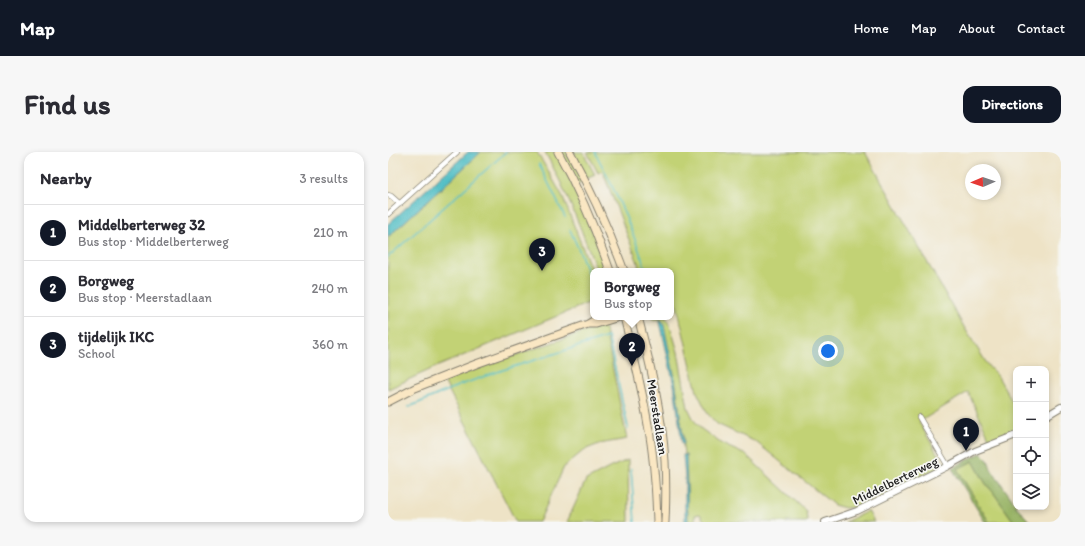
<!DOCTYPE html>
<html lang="en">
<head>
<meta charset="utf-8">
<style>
	:root { --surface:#fff; --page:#f7f7f7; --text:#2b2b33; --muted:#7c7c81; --line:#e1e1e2; --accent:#111827 }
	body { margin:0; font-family:Itim,sans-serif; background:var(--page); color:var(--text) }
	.controls { position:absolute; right:12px; bottom:12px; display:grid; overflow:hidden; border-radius:8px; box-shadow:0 2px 6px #0003 }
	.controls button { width:36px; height:36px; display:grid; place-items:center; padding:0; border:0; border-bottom:1px solid var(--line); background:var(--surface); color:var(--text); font:20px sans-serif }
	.compass { position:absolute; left:577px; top:12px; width:36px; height:36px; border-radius:50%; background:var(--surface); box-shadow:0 2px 6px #0003; rotate:268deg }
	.you { position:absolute; left:440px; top:199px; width:14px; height:14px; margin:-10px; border:3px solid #fff; border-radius:50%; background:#1a73e8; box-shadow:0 0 0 6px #1a73e833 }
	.badge { display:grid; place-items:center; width:26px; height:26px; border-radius:50%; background:var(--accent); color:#fff; font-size:13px; font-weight:700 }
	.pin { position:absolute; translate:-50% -33px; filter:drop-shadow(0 1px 2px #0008) }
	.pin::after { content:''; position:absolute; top:21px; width:14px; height:12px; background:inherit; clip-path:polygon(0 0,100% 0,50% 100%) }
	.popup { position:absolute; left:202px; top:116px; width:84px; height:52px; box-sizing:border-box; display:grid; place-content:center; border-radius:8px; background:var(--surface); filter:drop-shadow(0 1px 3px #0005); font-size:13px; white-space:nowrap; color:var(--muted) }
	.popup b { font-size:15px; color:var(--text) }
	.popup::after { content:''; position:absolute; left:50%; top:100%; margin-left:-8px; border:8px solid transparent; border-top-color:var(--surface) }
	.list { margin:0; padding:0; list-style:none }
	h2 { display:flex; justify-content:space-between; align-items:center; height:52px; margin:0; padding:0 16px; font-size:17px }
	h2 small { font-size:13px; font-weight:400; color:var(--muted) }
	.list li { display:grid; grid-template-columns:26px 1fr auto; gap:12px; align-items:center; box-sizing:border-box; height:56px; padding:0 16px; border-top:1px solid var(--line) }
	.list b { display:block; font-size:15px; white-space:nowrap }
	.list p { margin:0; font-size:13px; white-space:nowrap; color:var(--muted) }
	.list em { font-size:13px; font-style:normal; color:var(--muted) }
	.icon { flex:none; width:22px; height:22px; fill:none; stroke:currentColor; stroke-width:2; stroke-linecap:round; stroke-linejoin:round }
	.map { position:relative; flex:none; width:673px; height:370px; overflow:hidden; border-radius:12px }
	header { display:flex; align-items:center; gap:24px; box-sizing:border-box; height:56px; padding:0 20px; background:var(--accent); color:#fff }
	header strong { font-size:19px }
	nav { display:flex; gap:22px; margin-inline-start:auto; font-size:14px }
	.intro { display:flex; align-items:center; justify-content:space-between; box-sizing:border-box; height:96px; padding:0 24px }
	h1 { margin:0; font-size:28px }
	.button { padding:10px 18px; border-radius:12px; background:var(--accent); color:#fff; font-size:14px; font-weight:700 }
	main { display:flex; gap:24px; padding:0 24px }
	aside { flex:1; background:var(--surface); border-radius:12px; box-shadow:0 2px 6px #0003 }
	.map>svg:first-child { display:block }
	.green { fill:#c2d275; stroke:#6f7748 }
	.forest { fill:#99b466; stroke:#5a6841 }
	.water { fill:#4fbdc4; stroke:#366c70 }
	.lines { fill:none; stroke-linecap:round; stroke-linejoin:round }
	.stream { stroke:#4fbdc4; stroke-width:1.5 }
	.minor-casing { stroke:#858071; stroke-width:6 }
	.tertiary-casing { stroke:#858071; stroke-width:8 }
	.secondary-casing { stroke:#858071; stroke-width:9 }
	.minor { stroke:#fff; stroke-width:4.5 }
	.tertiary { stroke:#fff; stroke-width:6 }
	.secondary { stroke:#fae7c3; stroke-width:7 }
	.labels { text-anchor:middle; stroke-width:3.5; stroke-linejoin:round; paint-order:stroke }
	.street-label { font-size:13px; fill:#1c1c1c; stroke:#f6f6f2 }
</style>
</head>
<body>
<header>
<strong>Map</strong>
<nav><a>Home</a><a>Map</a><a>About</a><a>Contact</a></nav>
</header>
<div class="intro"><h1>Find us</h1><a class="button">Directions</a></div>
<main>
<aside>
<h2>Nearby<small>3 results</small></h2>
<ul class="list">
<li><span class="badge">1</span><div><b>Middelberterweg 32</b><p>Bus stop · Middelberterweg</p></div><em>210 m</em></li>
<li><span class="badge">2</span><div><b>Borgweg</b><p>Bus stop · Meerstadlaan</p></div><em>240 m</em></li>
<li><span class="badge">3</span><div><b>tijdelijk IKC</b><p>School</p></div><em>360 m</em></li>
</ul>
</aside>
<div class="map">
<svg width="673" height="370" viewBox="0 0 673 370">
	<rect width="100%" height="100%" fill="#f6f6f2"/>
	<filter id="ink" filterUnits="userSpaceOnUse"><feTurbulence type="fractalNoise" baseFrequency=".025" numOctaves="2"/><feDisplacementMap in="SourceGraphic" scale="8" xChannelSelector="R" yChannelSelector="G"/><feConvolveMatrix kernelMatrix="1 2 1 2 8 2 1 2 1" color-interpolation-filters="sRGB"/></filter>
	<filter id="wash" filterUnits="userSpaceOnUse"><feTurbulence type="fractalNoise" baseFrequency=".012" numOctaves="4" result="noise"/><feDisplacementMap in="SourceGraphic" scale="16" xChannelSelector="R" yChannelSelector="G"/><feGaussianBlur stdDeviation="0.9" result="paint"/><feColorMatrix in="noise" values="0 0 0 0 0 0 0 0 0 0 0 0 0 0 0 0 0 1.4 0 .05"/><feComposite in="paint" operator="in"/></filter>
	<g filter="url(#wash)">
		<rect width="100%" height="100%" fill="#eee3c6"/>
		<path class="green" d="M93,0H149L174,43L205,122V149L48,215L0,237V85Z
			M157,0H167L184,30L206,83L219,119H209C194,79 178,38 157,0Z
			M173,0H179L195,29L188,32Z
			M185,0H195L207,23L198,27Z
			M199,0H477L576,175L601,215L609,223L628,256V278L603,290L580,240L531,270L556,313L483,349L468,355L457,356L446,353L368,290L329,272L320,262L309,240L289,154L283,147V119H251L250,111L216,23L214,19L210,21Z
			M263,165H278L283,176L290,200L300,256L306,268L312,276L334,292L358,303L418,359L419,368L418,370H317L312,362L307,363V370H300L298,303H296L295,293L296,292L287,227L274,169L273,167L265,168Z
			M216,173L239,287L211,292L196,298L176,315L151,370H128L56,229L119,206Z
			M240,308L241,370H179L198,328L223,315Z
			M585,309L598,332L605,340L626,370H601L569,317Z
			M480,359L486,370H457Z"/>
		<path class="forest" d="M593,301L600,308L603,317L628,353V355H629L642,370H626L605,340L598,332L585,309L569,317L601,370H597L564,316Z"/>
		<path class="water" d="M80,0H93L0,85V72Z
			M272,168L274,169L276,174L287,227L296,292L295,293L294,292L286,233L272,170Z
			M295,303H298L300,370H297V326Z"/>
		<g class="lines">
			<path class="stream" d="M207,0C227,38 245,78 258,119
				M151,12L177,65
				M182,78L192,100L205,136
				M0,105L118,0
				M21,255L72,233L115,218L220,185L240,276
				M243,317L247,370"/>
		</g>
	</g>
	<g filter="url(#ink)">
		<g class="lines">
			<defs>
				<path id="minor" d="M0,43L3,44L12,52
					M0,62L69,0
					M531,265L560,314"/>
				<path id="tertiary" d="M658,264L673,255
					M437,370L469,359L560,314L587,299L628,283"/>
				<path id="secondary" d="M170,0C191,38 208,78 222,119
					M182,0C203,38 221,78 236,119
					M236,165C245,201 254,236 260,273C266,304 268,338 269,370
					M250,165C262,211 274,261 277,309C278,329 278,350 277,370
					M200,172H208L231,165
					M0,250L27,236L88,212L200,172L212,165"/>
			</defs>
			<use href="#minor" class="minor-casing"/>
			<use href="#tertiary" class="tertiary-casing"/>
			<use href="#secondary" class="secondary-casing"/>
			<use href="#minor" class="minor"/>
			<use href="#tertiary" class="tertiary"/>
			<use href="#secondary" class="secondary"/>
		</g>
	</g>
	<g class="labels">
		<g class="street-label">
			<text transform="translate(270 265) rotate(81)" y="5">Meerstadlaan</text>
			<text transform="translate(507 328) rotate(-26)" y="5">Middelberterweg</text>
		</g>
	</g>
</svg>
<div class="controls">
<button>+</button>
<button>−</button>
<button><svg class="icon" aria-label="locate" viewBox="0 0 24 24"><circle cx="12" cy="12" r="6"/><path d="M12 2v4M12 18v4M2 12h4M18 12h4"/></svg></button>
<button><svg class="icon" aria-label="layers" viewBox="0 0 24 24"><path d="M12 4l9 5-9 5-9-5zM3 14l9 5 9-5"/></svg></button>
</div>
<svg class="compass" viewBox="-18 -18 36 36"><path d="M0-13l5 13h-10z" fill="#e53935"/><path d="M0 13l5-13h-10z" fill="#7c7c81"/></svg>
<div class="you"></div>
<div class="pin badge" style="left:578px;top:299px">1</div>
<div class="pin badge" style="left:244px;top:214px">2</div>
<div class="popup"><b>Borgweg</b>Bus stop</div>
<div class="pin badge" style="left:154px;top:119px">3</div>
</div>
</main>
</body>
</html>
